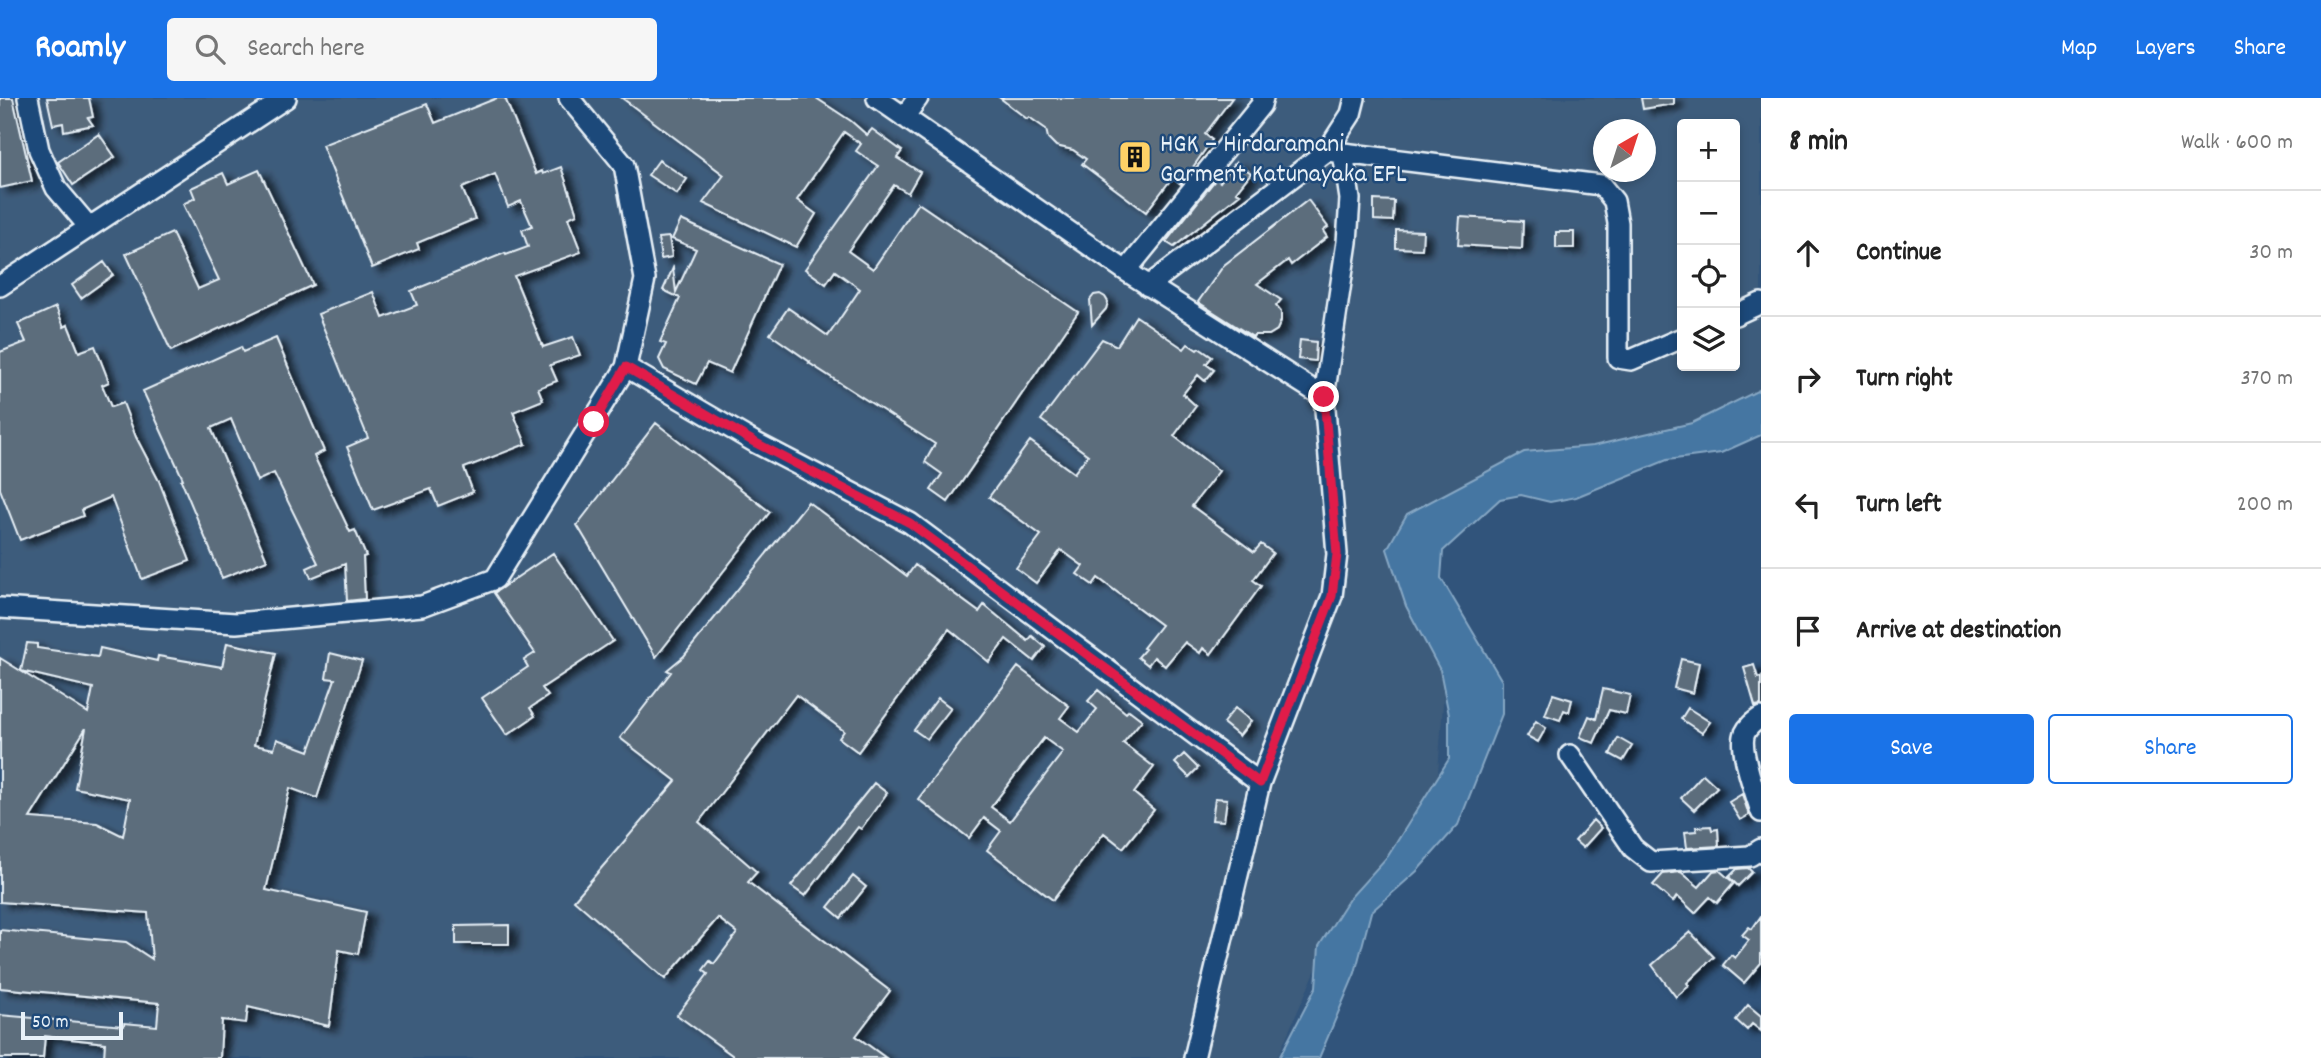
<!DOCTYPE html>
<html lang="en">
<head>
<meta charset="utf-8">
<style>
	:root { --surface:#fff; --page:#f6f6f6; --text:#222; --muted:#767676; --line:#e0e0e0; --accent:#1a73e8 }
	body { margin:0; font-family:Dekko,sans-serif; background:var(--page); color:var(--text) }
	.controls { position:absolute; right:21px; top:21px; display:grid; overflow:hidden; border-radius:7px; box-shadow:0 4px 10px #0003 }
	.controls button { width:63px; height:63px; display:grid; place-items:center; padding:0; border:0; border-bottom:2px solid var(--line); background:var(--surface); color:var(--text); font:35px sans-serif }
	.compass { position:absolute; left:1593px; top:21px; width:63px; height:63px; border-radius:50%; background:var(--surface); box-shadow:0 4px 10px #0003; rotate:39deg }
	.scale { position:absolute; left:21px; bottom:18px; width:102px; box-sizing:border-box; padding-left:7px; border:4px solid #e8f1f8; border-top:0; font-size:19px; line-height:24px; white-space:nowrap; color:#e8f1f8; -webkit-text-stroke:5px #1f4a7a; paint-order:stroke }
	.stop { position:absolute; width:21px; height:21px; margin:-16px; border:5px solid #e11d48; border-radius:50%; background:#fff }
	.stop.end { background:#e11d48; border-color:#fff; box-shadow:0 2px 7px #0008 }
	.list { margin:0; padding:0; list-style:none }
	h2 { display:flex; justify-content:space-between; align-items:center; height:91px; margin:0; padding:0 28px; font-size:30px }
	h2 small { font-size:23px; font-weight:400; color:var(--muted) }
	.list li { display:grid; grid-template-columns:46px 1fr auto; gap:21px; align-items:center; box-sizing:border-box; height:126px; padding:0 28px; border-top:2px solid var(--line) }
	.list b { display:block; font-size:26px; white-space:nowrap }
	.list em { font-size:23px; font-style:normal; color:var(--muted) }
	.actions { display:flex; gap:14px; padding:21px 28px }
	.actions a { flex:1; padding:16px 0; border:2px solid var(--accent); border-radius:7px; text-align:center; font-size:24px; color:var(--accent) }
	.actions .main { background:var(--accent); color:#fff }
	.icon { flex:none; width:38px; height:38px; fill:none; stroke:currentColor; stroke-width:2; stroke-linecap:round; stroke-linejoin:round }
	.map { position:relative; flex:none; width:1761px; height:960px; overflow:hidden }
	header { display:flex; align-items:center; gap:42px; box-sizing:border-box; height:98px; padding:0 35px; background:var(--accent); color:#fff }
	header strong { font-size:33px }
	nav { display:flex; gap:38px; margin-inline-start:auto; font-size:24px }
	.search { width:490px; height:63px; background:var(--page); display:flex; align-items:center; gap:18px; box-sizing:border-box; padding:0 24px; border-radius:7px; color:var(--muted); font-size:26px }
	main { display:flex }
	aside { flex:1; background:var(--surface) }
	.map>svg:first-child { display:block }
	.built { fill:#3e5c7b; fill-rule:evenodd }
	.water { fill:#4576a2; stroke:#86a7c4; stroke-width:2 }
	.building { fill:#5c6d7c; stroke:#e8f1f8; stroke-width:2; fill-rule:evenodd; filter:url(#shadow) }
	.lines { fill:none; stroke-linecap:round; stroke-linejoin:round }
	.minor-casing { stroke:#e8f1f8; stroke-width:24 }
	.minor { stroke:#1f4a7a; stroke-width:19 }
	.route { stroke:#e11d48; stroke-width:9 }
	.labels { text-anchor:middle; stroke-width:5; stroke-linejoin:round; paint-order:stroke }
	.poi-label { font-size:26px; fill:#e8f1f8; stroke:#1f4a7a; text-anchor:start }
</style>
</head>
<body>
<header>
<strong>Roamly</strong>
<div class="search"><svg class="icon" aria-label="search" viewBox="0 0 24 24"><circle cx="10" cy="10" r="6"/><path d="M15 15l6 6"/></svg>Search here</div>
<nav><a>Map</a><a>Layers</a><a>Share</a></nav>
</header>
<main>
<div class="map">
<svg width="1761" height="960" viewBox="0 0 1761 960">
	<defs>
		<filter id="shadow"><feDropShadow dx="8" dy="4.5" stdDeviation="3.5" flood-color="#0009"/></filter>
	</defs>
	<rect width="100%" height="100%" fill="#31547b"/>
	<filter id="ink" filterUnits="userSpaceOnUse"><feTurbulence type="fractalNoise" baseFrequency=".0143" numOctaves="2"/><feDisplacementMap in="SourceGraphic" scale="14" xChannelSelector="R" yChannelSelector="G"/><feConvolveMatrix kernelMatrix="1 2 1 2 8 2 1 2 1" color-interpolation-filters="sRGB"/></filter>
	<g filter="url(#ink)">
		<path class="built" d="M0,0H1761V313L1482,390L1406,444L1444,591L1435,716L1343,810L1277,960H0ZM1682,26H1735V268H1682ZM1604,32H1646V74H1604Z"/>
		<path class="water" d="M1761,291V337L1721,355L1667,362L1576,399L1550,404L1521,397L1500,401L1443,453L1441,480L1502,583V616L1458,727L1417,773L1371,814L1355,875L1319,960H1279L1316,889L1319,848L1349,801L1388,758L1449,661V617L1440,572L1406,508L1387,451L1407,416L1524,354L1593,348L1692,325Z"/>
		<path class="building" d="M0,0H13L32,83L0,90Z
			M47,0H89L93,19L88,20L93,27L64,33L63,25L53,27Z
			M497,0H505L536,76L542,73L543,76L561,69L577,116L568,120L581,154L514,178L543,249L573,239L580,257L550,267L557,283L538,290L543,302L513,314L526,346L464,370L473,394L438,408L431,391L373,412L347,349L368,340L318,216L373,194L383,220L417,207L411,193L505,155L506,157L528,149L522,132L532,128L521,103L508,109L495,76L462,90L475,121L417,145L419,151L372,170L322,47L427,6L435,25Z
			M622,0H816L851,23L867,37L872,31L902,53L897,60L920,74L908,95L894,87L848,153L873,171L918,105L1078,214L948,404L931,392L942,376L925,364L935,346L809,265L810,264L770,236L788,210L828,238L860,191L835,173L826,186L805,171L878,68L856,53L861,46L844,34L797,102L816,116L796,149L703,105L724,77Z
			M1000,0H1232L1205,36L1212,42L1181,86L1172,80L1146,114L1082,66L1086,61L1073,52L1056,48L1048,40L1046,31L1029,19L1027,21Z
			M1641,0H1674V6L1643,11Z
			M99,36L115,59L73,87L58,64Z
			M659,62L687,81L677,96L648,77Z
			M1236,64L1251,75L1236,94L1240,96L1174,149L1166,144L1216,81L1220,84Z
			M259,72L313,187L171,253L126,156L172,135L198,191L219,182L183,106L195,100L191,90L223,75L228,86Z
			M1308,102L1328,129L1323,133L1327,139L1291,167L1288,162L1257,186L1281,202L1276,208L1281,214V223L1277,232L1269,237H1254L1253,239L1198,204L1224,167Z
			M1374,102L1394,103L1393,123L1374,122Z
			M1460,119L1523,123L1522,151L1458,147Z
			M681,122L779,166L730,275L707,265L696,286L664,271L659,261L666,246L660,244L680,200L663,192L673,170L676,194L696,151L672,141Z
			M1396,132L1423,133L1422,151L1396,150Z
			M1556,134H1574V150H1556Z
			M669,139L672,159L661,161L658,140Z
			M104,164L113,177L81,200L72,187Z
			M1100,196L1105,199L1108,204L1106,211L1092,227L1090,202L1094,197Z
			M56,209L64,229L68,227L79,254L95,248L109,284L102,287L111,309L123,305L136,339L159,383L190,463L142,481L111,399L81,412L83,418L20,442L0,391V254L26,244L18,226Z
			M1136,218L1184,251L1188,246L1197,252L1199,250L1212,259L1206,266L1214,272L1205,283L1198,277L1183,296L1196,308L1174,338L1219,373L1192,408L1254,454L1261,446L1273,455L1253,482L1261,488L1211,556L1203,550L1200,555L1185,544L1165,568L1154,559L1148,567L1138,559L1145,551L1143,550L1161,527L1098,480L1093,487L1077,476L1083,468L1061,452L1036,485L1016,470L1041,437L989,399L1030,343L1074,375L1088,357L1041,322L1102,241L1117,248Z
			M276,240L324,353L314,358L350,434L355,432L366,458L363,459L365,501L347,503L345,466L311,480L307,470L318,465L274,375L257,383L231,321L211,330L267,462L222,480L181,382L183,381L143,293L241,249L243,254Z
			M1300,242L1316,244L1315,263L1298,261Z
			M656,325L770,414L656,559L577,427Z
			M808,404L907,478L915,467L979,514L984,507L1028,543L1032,538L1045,549L1034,563L1006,541L989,564L949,531L858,654L839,640L844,633L796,597L699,724L757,774L748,784L890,893L856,938L886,960H736L677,917L708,876L703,872L710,863L714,866L737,835L718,820L665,881L574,802L676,683L620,640L671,574L667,572L684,558Z
			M553,455L613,543L542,590L548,598L530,610L535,618L507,637L482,600L528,569L524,562L535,555L494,495Z
			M27,545L37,546V550L98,559L100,550L157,563L158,558L222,569L227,545L276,555L254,647L274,651L277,641L309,653L335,581L326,580L330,555L362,563L317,700L290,690L266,792L366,814L358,856L339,852L329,928L248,909L246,925L222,922L220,960H104L105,945L45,938L43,960H0V917L124,928V925L157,928L159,905L0,890V832L126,844L152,861L148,815L0,804V560L88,615L93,590L21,573ZM86,630L75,690L130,701L123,738L97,725L30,720Z
			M1681,561L1699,565L1693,595L1674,590Z
			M1754,567L1758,580L1761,579V607L1755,608L1744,570Z
			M1018,569L1069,608L1060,620L1079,634L1097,611L1088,603L1098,592L1126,615L1129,612L1142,622L1123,645L1154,669L1134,695L1154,712L1123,750L1104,735L1053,802L987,752L1001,733L984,720L969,740L918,701ZM1044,640L1063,654L1010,723L991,709Z
			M1603,591L1630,597L1626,616L1609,612L1594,645L1580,639L1589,618L1596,621Z
			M1553,596L1572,602L1569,614L1564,612L1560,622L1545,617Z
			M938,600L951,610L927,641L914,632Z
			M1235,610L1251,623L1239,638L1223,625Z
			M1688,610L1710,624L1702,635L1681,621Z
			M1536,623L1546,630L1538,644L1527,638Z
			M1618,640L1632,648L1623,663L1610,656Z
			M1184,656L1198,670L1189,679L1175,665Z
			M1703,676L1717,689L1694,712L1681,700Z
			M874,685L887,695L861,731L858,729L805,798L791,788Z
			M1742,696L1749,717L1740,722L1729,704Z
			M1215,700L1227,701L1224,723L1212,722Z
			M1593,722L1601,730L1583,750L1575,743Z
			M1711,728L1712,732L1718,731L1719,748L1687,750L1685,734L1697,733L1696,729Z
			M1748,770L1752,774L1738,788L1729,779L1737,771Z
			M1719,772L1734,785L1717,805L1710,799L1695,815L1677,798L1673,804L1653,787L1663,776L1681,774L1699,789L1713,773Z
			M853,778L866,789L841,820L828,809Z
			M1761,818V865L1744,885L1723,867L1731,857L1735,860L1749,842L1742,837L1749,829L1752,831Z
			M509,827V846H456V828Z
			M1690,834L1714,859L1687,885L1689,888L1676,899L1652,867Z
			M1748,907L1761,918V933L1752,926L1747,932L1736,922Z"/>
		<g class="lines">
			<defs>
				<path id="minor" d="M28,0L39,52L56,90L89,129
					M877,0L1126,173L1324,299
					M904,19L918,0
					M1327,53L1601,87L1614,103L1618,125V260L1631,262L1682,240
					M1126,173L1261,7L1263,0
					M0,188L286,0
					M1148,188L1327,53L1351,16L1355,0
					M1735,217L1761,205
					M626,269L756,345L910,425L1260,685
					M0,510L236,525L422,508L495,481L626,269L645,181L624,67L569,0
					M1761,619C1754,624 1748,628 1745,635C1738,651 1756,696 1761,714
					M1570,657L1633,750L1651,764L1750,758L1761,751
					M1194,960L1260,685L1332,498L1337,456L1324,299L1347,144L1350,101L1343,55"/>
			</defs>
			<use href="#minor" class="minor-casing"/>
			<use href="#minor" class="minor"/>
		</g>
	</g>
	<g class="lines" filter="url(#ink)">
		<path class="route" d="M594,324L626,269L756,345L910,425L1260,685L1332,498L1337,456L1324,299"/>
	</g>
	<defs>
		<symbol id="building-square" viewBox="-11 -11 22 22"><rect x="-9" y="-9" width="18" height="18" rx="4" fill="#ffd166" stroke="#1f4a7a"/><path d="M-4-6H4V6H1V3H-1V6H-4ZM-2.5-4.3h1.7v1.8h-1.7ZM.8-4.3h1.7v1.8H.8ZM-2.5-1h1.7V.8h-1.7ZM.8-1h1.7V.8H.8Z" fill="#111"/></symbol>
	</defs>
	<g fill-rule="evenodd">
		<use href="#building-square" x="1116" y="40" width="38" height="38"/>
	</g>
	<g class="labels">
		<g class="poi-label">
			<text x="1160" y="53">HGK – Hirdaramani<tspan x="1160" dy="30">Garment Katunayaka EFL</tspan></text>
		</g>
	</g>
</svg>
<div class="controls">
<button>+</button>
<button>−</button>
<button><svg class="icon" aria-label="locate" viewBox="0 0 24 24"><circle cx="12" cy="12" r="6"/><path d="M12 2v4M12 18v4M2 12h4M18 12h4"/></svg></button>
<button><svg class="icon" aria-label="layers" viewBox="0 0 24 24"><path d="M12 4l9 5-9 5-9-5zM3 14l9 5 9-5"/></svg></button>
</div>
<svg class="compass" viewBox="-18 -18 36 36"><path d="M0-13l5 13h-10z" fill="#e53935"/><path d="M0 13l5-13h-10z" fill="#767676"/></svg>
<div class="scale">50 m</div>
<div class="stop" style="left:594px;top:324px"></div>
<div class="stop end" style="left:1324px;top:299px"></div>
</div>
<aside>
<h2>8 min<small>Walk · 600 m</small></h2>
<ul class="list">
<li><svg class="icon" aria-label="ahead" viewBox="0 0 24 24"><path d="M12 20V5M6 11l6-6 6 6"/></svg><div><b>Continue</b></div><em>30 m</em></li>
<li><svg class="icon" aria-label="right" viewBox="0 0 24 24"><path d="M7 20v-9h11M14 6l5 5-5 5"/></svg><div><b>Turn right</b></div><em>370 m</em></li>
<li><svg class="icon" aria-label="left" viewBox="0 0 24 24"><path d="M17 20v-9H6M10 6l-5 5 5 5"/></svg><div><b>Turn left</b></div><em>200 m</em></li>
<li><svg class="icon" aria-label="arrive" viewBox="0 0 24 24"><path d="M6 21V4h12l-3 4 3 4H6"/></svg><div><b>Arrive at destination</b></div></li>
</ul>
<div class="actions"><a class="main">Save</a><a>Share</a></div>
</aside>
</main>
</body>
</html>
